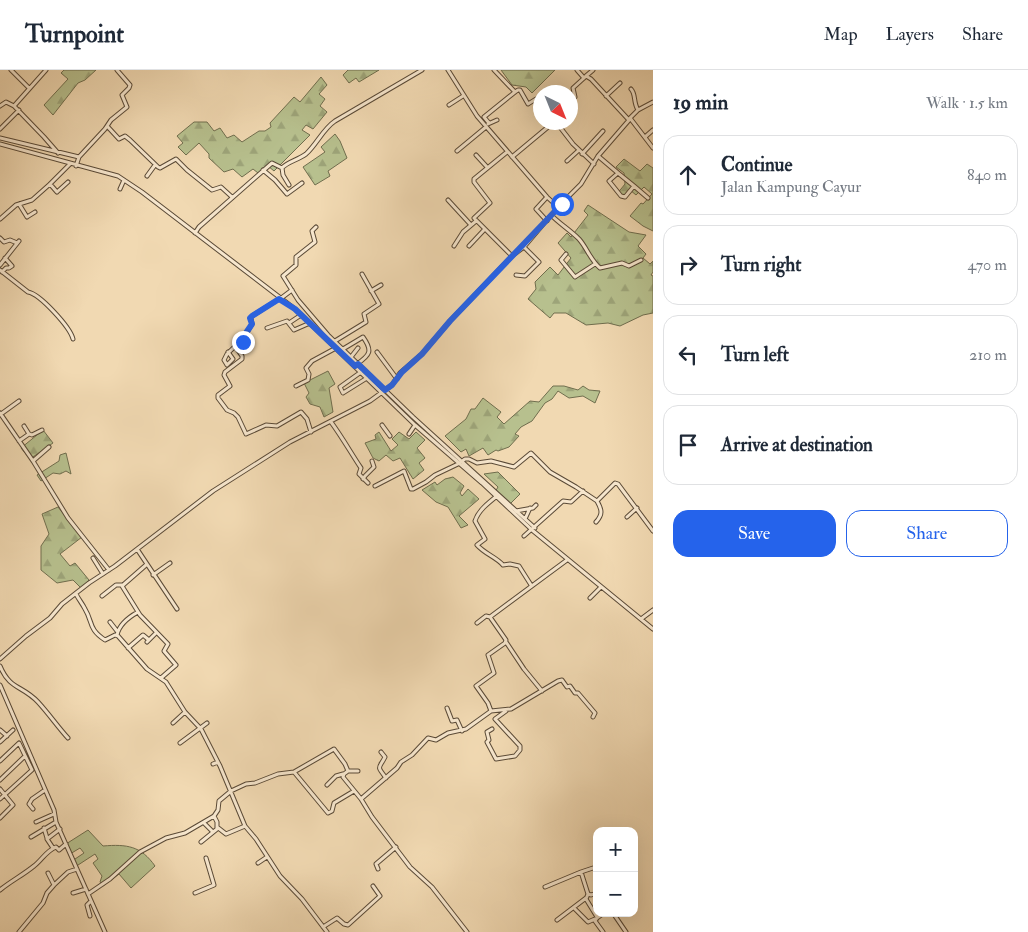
<!DOCTYPE html>
<html lang="en">
<head>
<meta charset="utf-8">
<style>
	:root { --surface:#fff; --page:#f6f6f7; --text:#1f2937; --muted:#747a83; --line:#e0e1e3; --accent:#2563eb }
	body { margin:0; font-family:"IM FELL Double Pica",serif; background:var(--page); color:var(--text) }
	.controls { position:absolute; right:15px; bottom:15px; display:grid; overflow:hidden; border-radius:10px; box-shadow:0 5px 20px #0002 }
	.controls button { width:45px; height:45px; display:grid; place-items:center; padding:0; border:0; border-bottom:1px solid var(--line); background:var(--surface); color:var(--text); font:25px sans-serif }
	.compass { position:absolute; left:533px; top:15px; width:45px; height:45px; border-radius:50%; background:var(--surface); box-shadow:0 5px 20px #0002; rotate:137deg }
	.stop { position:absolute; width:15px; height:15px; margin:-11px; border:4px solid #2563eb; border-radius:50%; background:#fff }
	.stop.end { background:#2563eb; border-color:#fff; box-shadow:0 1px 5px #0008 }
	.list { margin:0; padding:0; list-style:none }
	h2 { display:flex; justify-content:space-between; align-items:center; height:65px; margin:0; padding:0 20px; font-size:21px }
	h2 small { font-size:16px; font-weight:400; color:var(--muted) }
	.list li { display:grid; grid-template-columns:32px 1fr auto; gap:15px; align-items:center; box-sizing:border-box; height:80px; margin:0 10px 10px; padding:0 10px; border:1px solid var(--line); border-radius:15px }
	.list b { display:block; font-size:19px; white-space:nowrap }
	.list p { margin:0; font-size:16px; white-space:nowrap; color:var(--muted) }
	.list em { font-size:16px; font-style:normal; color:var(--muted) }
	.actions { display:flex; gap:10px; padding:15px 20px }
	.actions a { flex:1; padding:11px 0; border:1px solid var(--accent); border-radius:15px; text-align:center; font-size:18px; color:var(--accent) }
	.actions .main { background:var(--accent); color:#fff }
	.icon { flex:none; width:28px; height:28px; fill:none; stroke:currentColor; stroke-width:2; stroke-linecap:round; stroke-linejoin:round }
	.map { position:relative; flex:none; width:653px; height:862px; overflow:hidden }
	header { display:flex; align-items:center; gap:30px; box-sizing:border-box; height:70px; padding:0 25px; background:var(--surface); border-bottom:1px solid var(--line) }
	header strong { font-size:24px }
	nav { display:flex; gap:28px; margin-inline-start:auto; font-size:18px }
	main { display:flex }
	aside { flex:1; background:var(--surface) }
	.map>svg:first-child { display:block }
	.green { fill:#b7c08e; stroke:#706e4e }
	.forest { fill:url(#forest-firs); stroke:#706e4e }
	.lines { fill:none; stroke-linecap:round; stroke-linejoin:round }
	.minor-casing { stroke:#5a4a37; stroke-width:5 }
	.minor { stroke:#f6e6cd; stroke-width:3 }
	.route { stroke:#2563eb; stroke-width:6 }
</style>
</head>
<body>
<header>
<strong>Turnpoint</strong>
<nav><a>Map</a><a>Layers</a><a>Share</a></nav>
</header>
<main>
<div class="map">
<svg width="653" height="862" viewBox="0 0 653 862">
	<defs>
		<pattern id="forest-firs" width="22" height="20" patternUnits="userSpaceOnUse" patternTransform="scale(1.25)"><rect width="22" height="20" fill="#b7c08e"/><path d="M5 1l3.5 6h-7zM16 11l3.5 6h-7z" fill="#9da479"/></pattern>
	</defs>
	<rect width="100%" height="100%" fill="#f1d9b2"/>
	<filter id="stains"><feTurbulence type="fractalNoise" baseFrequency=".004" numOctaves="4"/><feColorMatrix values="0 0 0 0 .2 0 0 0 0 .09 0 0 0 0 .02 0 0 0 .5 -.17"/></filter>
	<radialGradient id="worn" r=".72"><stop offset=".6" stop-color="#630" stop-opacity="0"/><stop offset="1" stop-color="#630" stop-opacity=".3"/></radialGradient>
	<path class="green" d="M88,760L103,776C127,774 141,776 155,796L131,818L119,804L103,816L100,812L102,806L93,793L98,789L95,784L75,797L72,791L84,783L80,778L70,784L66,774Z"/>
	<path class="forest" d="M64,0H96L85,10L78,13L53,45L44,35L68,9L61,3Z
		M348,0H379L359,12L356,8L349,13L343,5Z
		M501,0H555L532,23L526,17L512,15Z
		M321,7L327,15L319,24L325,29L320,36L327,42L313,59L306,55L302,60L310,65L274,101L268,96L258,103L253,99L242,107L233,99L224,102L209,88V84L199,73L186,85L178,77L183,73L177,66L194,52H207L214,61L220,58L227,68L234,65L242,72L259,61H265L271,57L270,53L294,27L300,32Z
		M335,64L340,71L347,88L328,101L330,106L315,115L303,97L325,82L321,77Z
		M624,89L640,101L647,94L653,98V161L643,156L630,146L641,133L643,134L652,124L644,117L636,125L630,120L622,128L617,124L625,114L624,103L616,97Z
		M588,135L629,162L646,165L638,176L646,184L643,188L650,194L653,191V202L651,205L653,206V243L643,245L620,256L608,253L586,255L566,243H554L550,248L528,229L536,219L535,212L550,197L558,205L571,188L558,173L567,163L571,167L588,145L584,141Z
		M328,301L335,314L329,318L333,342L324,347L320,337L310,334L306,327L309,323L304,313Z
		M553,316H564L578,320L583,316L589,320L600,321L595,333L583,326L569,328L558,321L552,329L545,333L532,351L521,357L515,364L519,366L509,377L498,381L496,380L488,385L483,378L469,386L466,379L461,382L445,366L466,349L471,339H475L483,328L501,342L497,347L504,354L530,331L539,332Z
		M43,360L53,373L30,389L21,378Z
		M379,362L391,381L398,375L392,369L399,362L409,369L416,362L425,370L417,378L425,388L419,393L424,400L413,409L400,388L393,391L386,385L379,391L373,388L365,373L376,369L375,365Z
		M66,383L71,404L66,401L60,404L53,403L41,411L37,405L59,391L60,385Z
		M498,402L520,424L509,435L495,422L498,417L484,404Z
		M453,407L464,416L460,423L462,426L468,419L479,429L459,446L468,455L461,458L448,437L436,432L422,420L435,412L437,415L445,409Z
		M58,437L82,467L60,484L70,496L75,493L89,510L81,518L73,510L57,513L41,500V476L49,464L42,444Z"/>
	<g class="lines">
		<defs>
			<path id="minor" d="M11,0L29,18
				M46,0L14,36L44,67L58,83
				M494,0L515,22L518,20H520L528,34L536,29L540,31
				M577,0L584,8L586,6L591,9L628,49
				M586,6L593,0
				M631,19C636,24 633,32 638,40L630,48L653,78
				M606,26L620,13
				M570,32L575,27L573,18L584,8
				M449,35L463,26
				M0,36L6,32L14,36
				M638,40L653,32
				M556,52L573,74L594,94
				M489,53L484,47L515,22
				M488,54L497,50
				M107,56L119,69L125,66L130,70L158,97L160,98L176,89L187,100L212,120L221,117L232,127
				M0,59L19,40
				M645,67L653,60
				M0,68L79,87
				M0,74L118,106L142,122L295,239L415,355L482,413L532,460L653,559
				M457,81L486,57
				M507,82L474,109V112L490,133L474,148L512,186
				M582,84L603,61
				M476,85L487,97
				M598,86L630,49
				M512,87L554,52
				M567,91L579,80
				M76,96L79,87L105,59L111,50L127,37L122,25L129,18L130,15L117,0
				M282,98C287,92 298,90 306,84C317,74 323,59 335,51L422,0
				M263,100L275,110L287,124L302,113
				M618,103L634,116
				M147,106L155,95
				M50,114L57,122L68,112
				M120,119L124,110
				M448,130L471,155
				M19,134L27,147L35,142
				M558,137L581,114L598,86L618,103L609,111L621,126L625,127L634,116L648,128
				M551,145C560,154 570,160 579,169C587,178 591,191 600,198L622,193L629,196L641,190
				M0,149L16,135L32,130L50,114L70,94
				M547,151L536,139L547,127
				M316,157L312,161L315,172L296,187V195L283,206L298,230L328,265L413,347L535,458
				M195,163L199,157L272,93L282,98L283,105L289,115
				M0,168L4,172L10,170L17,173
				M454,176L463,162L476,151
				M469,176L484,160
				M566,184L561,190L575,207L595,194
				M0,195L19,171
				M0,200L28,222C40,224 70,257 73,269
				M2,202L6,198H9L12,196L5,188
				M516,205L525,206L539,192L524,177
				M371,221L381,215
				M280,229L292,220
				M289,253L301,245
				M267,258L287,251L294,260L310,253
				M242,269L247,279
				M335,271L366,252L364,244L379,234L362,204
				M235,276L242,286V289L225,302L224,305L230,316L218,325V328L227,340L234,343L238,347L246,364L266,355L277,356L301,342L307,349L311,362
				M343,279L363,267C373,281 370,285 357,294
				M228,282L233,289L227,295L224,290L227,284C237,275 246,266 252,254L251,248L252,246L279,229
				M377,282L397,309
				M351,287L358,278
				M361,302L340,317L343,323L367,308
				M296,316L308,310L309,304L306,298L312,291L336,278
				M0,343L33,391L68,448L109,500
				M1,344L19,331
				M331,352C342,367 351,383 361,398L359,404L368,413
				M382,355L390,366
				M24,356L29,364
				M409,364L415,355
				M19,371L29,364L32,365L42,360
				M33,391L49,377
				M363,409L365,406L374,397L372,391
				M375,416L404,401L411,419H413L426,412L435,405L458,394L465,389H469L477,393L491,391L514,397L531,383L550,402L576,417L597,431L615,413L618,414L653,461
				M497,426C488,433 478,441 475,451L485,469L477,475C485,484 496,487 503,495L510,494L519,496L531,515
				M516,441L533,438L536,435
				M627,447L637,438
				M525,449L530,438
				M596,452C603,444 602,440 597,431
				M524,466L563,431L571,432L583,421
				M137,479L177,539
				M93,488L103,504
				M146,495L122,516L140,545L168,574L164,581L176,595L161,608
				M153,505L170,493
				M76,524C79,530 82,533 85,539C93,552 88,559 105,570L115,565L118,566L147,599L166,612L185,642L201,659L220,696L245,756L256,769L280,806L302,829L327,862
				M102,526L116,515H122
				M590,528L601,517
				M490,547L506,570L505,573L488,585L494,603L476,616L488,633L491,641
				M641,549L653,540
				M110,552L117,561
				M477,553L486,546L490,547L567,490
				M117,565C119,555 129,547 138,542
				M147,572L156,563
				M506,572L524,599L542,621
				M128,578L143,565L149,570
				M0,589L26,566L50,548L62,534L89,513L115,496L213,421L290,372L370,331L392,315L400,303L422,284L450,251L512,186L524,177L558,137L547,127L477,46L448,0
				M0,596C10,620 22,615 38,632C49,644 58,657 68,668
				M0,615L54,740L56,752L105,862
				M447,638L452,651L457,650L462,661
				M173,653L185,642
				M492,659L487,662L489,670L487,672L496,689L515,686L520,680V676L495,649L506,641
				M0,660L7,666
				M0,672L13,660
				M180,673L207,653
				M381,682L385,687C379,699 376,695 386,708
				M0,691L19,673L32,700L0,729
				M213,694L218,692
				M358,701H348L344,704L343,707L361,729L397,698L401,692L412,685L428,668L436,670L448,663L466,659L491,641L511,639L558,611L562,610L567,617L570,616L575,623H578L595,643L593,647
				M294,702L328,743L332,741L334,733L354,721
				M0,710L25,686
				M327,715L336,706L343,704
				M0,719L13,735L0,748
				M361,729L372,747L410,797L432,817L467,862
				M33,739L29,734L32,729L45,720
				M36,752L54,744
				M204,753L213,762
				M217,757L226,764L245,756
				M44,758L47,768
				M31,767L56,752
				M201,772L217,759V752L214,746
				M53,778L47,769L60,759
				M258,793L267,787
				M593,798L581,802L588,824L586,829L597,847
				M378,799L376,794L396,777
				M48,803L54,815
				M545,817L581,802
				M0,820C11,811 23,805 34,796C42,790 46,781 56,777L59,780L66,774
				M73,823L86,819
				M195,823L214,815L206,788
				M88,824L110,809L140,782L166,768L185,763L214,746L218,740L219,731L231,721L246,714L255,713L278,704L294,702L334,679L345,694L348,701
				M588,824L591,825L597,823
				M574,838L588,852L595,849
				M613,843L626,862
				M90,846L87,835L91,831
				M557,850L586,828
				M323,857L337,848L344,854L348,855L380,826L373,816
				M19,862L43,833L47,823L54,815L68,802L77,799
				M603,862L595,851L597,848L604,843"/>
		</defs>
		<use href="#minor" class="minor-casing"/>
		<use href="#minor" class="minor"/>
	</g>
	<g class="lines">
		<path class="route" d="M243,272L242,269L252,254L250,248L252,246L279,229L295,239L355,296L358,294L385,320L392,315L402,302L422,284L450,251L562,134"/>
	</g>
	<rect width="100%" height="100%" filter="url(#stains)"/>
	<rect width="100%" height="100%" fill="url(#worn)"/>
</svg>
<div class="controls">
<button>+</button>
<button>−</button>
</div>
<svg class="compass" viewBox="-18 -18 36 36"><path d="M0-13l5 13h-10z" fill="#e53935"/><path d="M0 13l5-13h-10z" fill="#747a83"/></svg>
<div class="stop" style="left:562px;top:134px"></div>
<div class="stop end" style="left:243px;top:272px"></div>
</div>
<aside>
<h2>19 min<small>Walk · 1.5 km</small></h2>
<ul class="list">
<li><svg class="icon" aria-label="ahead" viewBox="0 0 24 24"><path d="M12 20V5M6 11l6-6 6 6"/></svg><div><b>Continue</b><p>Jalan Kampung Cayur</p></div><em>840 m</em></li>
<li><svg class="icon" aria-label="right" viewBox="0 0 24 24"><path d="M7 20v-9h11M14 6l5 5-5 5"/></svg><div><b>Turn right</b></div><em>470 m</em></li>
<li><svg class="icon" aria-label="left" viewBox="0 0 24 24"><path d="M17 20v-9H6M10 6l-5 5 5 5"/></svg><div><b>Turn left</b></div><em>210 m</em></li>
<li><svg class="icon" aria-label="arrive" viewBox="0 0 24 24"><path d="M6 21V4h12l-3 4 3 4H6"/></svg><div><b>Arrive at destination</b></div></li>
</ul>
<div class="actions"><a class="main">Save</a><a>Share</a></div>
</aside>
</main>
</body>
</html>
